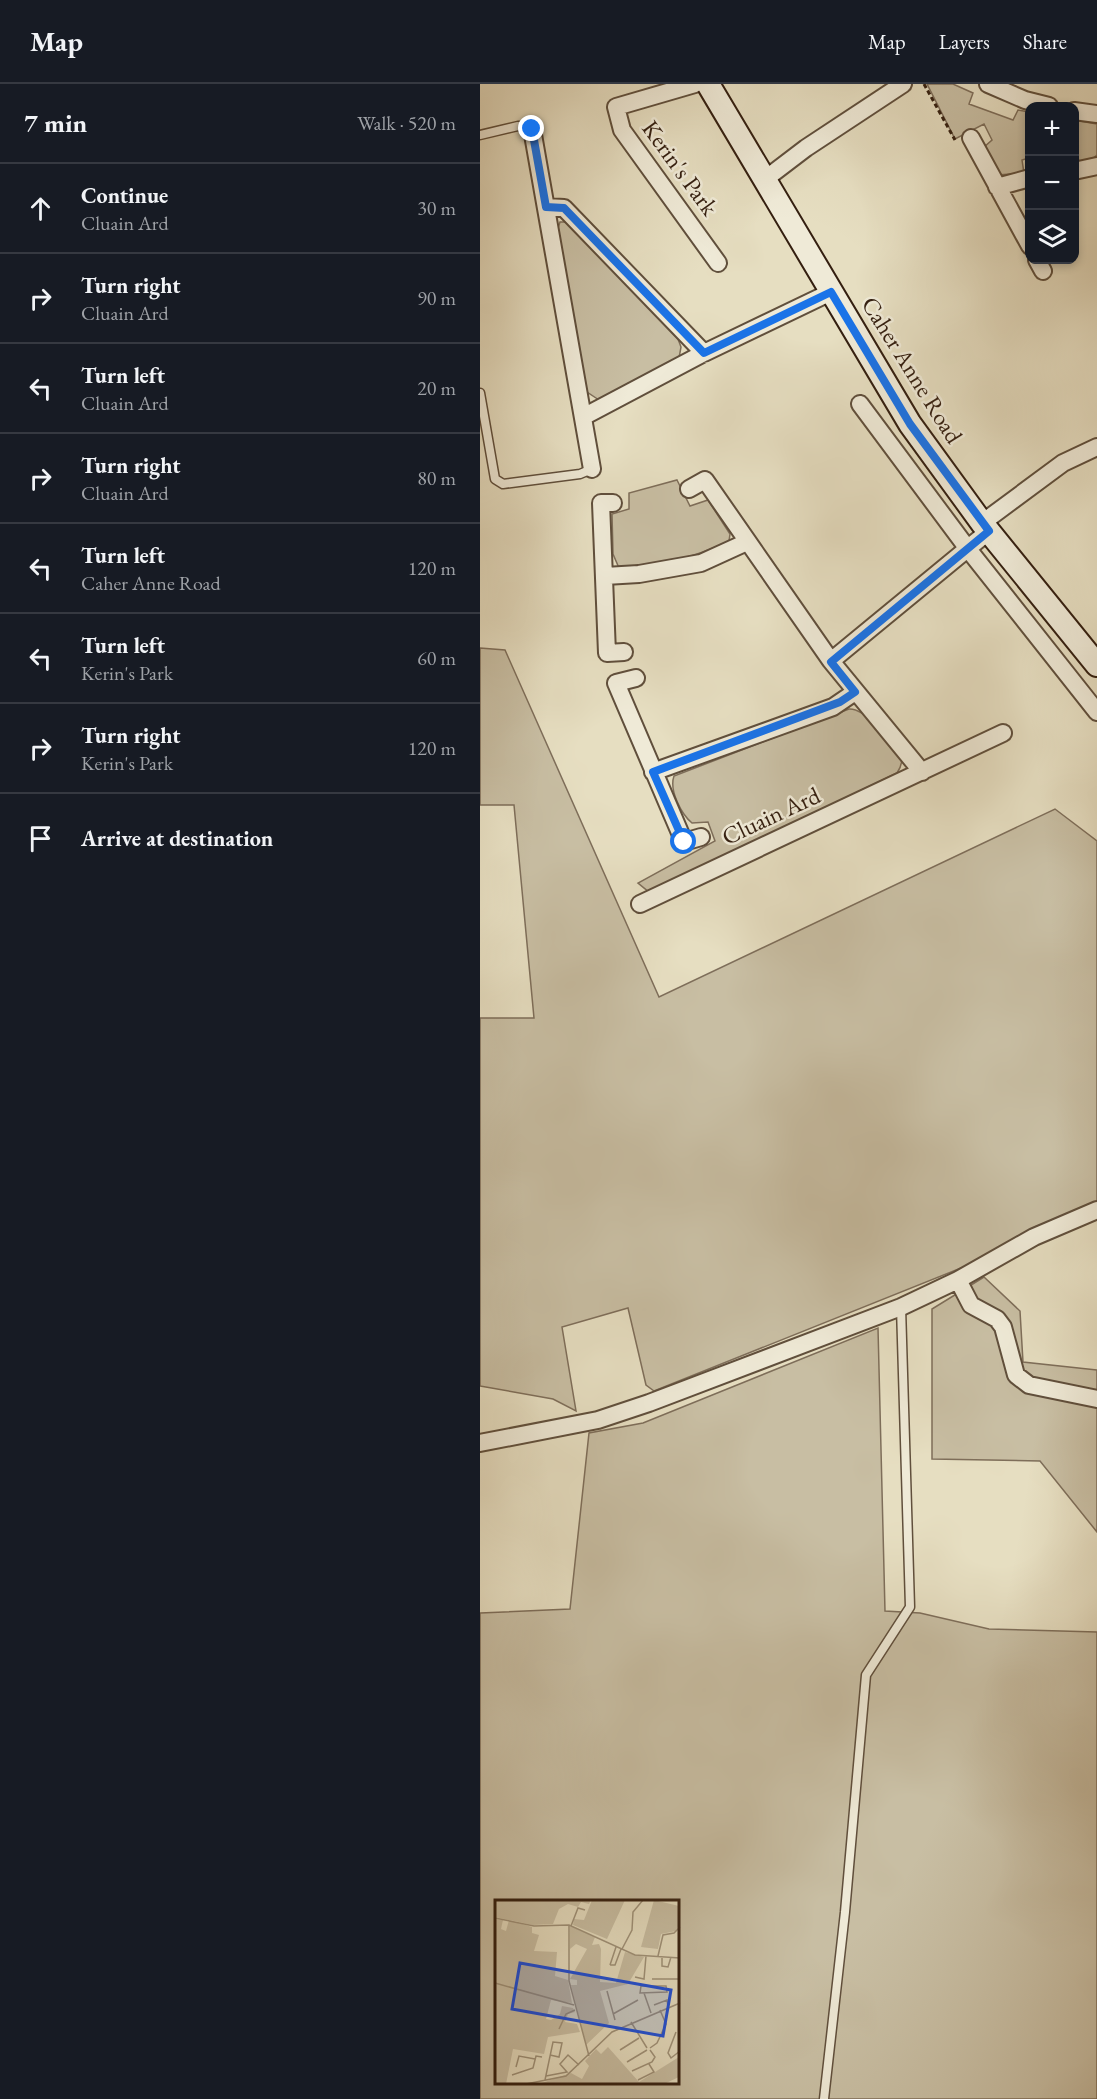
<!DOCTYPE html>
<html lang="en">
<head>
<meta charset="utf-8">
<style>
	:root { --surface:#171b24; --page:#20242c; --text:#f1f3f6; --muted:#9ea1a6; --line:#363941 }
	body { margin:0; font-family:"EB Garamond",serif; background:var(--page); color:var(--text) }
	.controls { position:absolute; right:18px; top:18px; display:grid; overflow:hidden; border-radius:12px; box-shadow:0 3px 9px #0003 }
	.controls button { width:54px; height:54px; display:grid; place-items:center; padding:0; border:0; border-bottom:2px solid var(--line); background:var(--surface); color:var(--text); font:30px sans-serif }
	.stop { position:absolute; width:18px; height:18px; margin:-14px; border:4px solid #1a73e8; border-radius:50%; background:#fff }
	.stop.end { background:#1a73e8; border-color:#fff; box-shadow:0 2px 6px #0008 }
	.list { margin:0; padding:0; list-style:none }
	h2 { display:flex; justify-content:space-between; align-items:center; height:78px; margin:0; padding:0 24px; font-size:26px }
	h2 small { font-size:20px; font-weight:400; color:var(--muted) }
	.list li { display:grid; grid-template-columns:39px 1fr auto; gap:18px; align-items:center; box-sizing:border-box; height:90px; padding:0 24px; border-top:2px solid var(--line) }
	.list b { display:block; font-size:22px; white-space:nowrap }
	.list p { margin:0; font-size:20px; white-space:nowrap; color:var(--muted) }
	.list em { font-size:20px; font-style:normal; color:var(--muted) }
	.icon { flex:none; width:33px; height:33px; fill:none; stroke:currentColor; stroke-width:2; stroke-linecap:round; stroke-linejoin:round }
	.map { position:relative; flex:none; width:617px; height:2015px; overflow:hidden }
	header { display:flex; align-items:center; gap:36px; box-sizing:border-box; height:84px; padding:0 30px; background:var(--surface); border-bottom:2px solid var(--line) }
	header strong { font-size:28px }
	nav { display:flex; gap:33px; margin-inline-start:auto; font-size:21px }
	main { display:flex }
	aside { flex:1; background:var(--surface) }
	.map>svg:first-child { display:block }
	.green { fill:#c8bea3; stroke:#7e6e5a; stroke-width:1.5; fill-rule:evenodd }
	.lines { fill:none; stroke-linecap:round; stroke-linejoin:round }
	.lane-casing { stroke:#604f3c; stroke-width:11 }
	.street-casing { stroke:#604f3c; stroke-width:20 }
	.secondary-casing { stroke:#341f10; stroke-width:26 }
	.path { stroke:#341f10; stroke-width:3; stroke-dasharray:4.5 3; stroke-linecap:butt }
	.lane { stroke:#efead7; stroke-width:8 }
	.street { stroke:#efead7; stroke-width:16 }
	.secondary { stroke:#efead7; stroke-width:22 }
	.route { stroke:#1a73e8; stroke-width:8 }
	.labels { text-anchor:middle; stroke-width:5; stroke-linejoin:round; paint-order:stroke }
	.street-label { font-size:24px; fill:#341f10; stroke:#efead7 }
	.inset-road { fill:none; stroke:#9f927a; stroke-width:1.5 }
	.view { fill:#1d4ed8; fill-opacity:0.15; stroke:#1d4ed8; stroke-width:3 }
	.inset-edge { fill:none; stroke:#341f10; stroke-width:3 }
</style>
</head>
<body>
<header>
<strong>Map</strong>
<nav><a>Map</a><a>Layers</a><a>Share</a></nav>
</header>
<main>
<aside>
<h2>7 min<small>Walk · 520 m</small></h2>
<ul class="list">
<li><svg class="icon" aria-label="ahead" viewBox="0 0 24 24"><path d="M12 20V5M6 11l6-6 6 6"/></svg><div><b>Continue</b><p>Cluain Ard</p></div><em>30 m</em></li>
<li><svg class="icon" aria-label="right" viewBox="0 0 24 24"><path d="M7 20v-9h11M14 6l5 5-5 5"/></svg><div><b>Turn right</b><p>Cluain Ard</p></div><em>90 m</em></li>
<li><svg class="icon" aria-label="left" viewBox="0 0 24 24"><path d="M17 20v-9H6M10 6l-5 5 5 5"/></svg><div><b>Turn left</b><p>Cluain Ard</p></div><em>20 m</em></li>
<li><svg class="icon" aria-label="right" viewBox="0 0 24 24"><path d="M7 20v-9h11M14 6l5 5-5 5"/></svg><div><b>Turn right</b><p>Cluain Ard</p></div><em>80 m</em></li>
<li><svg class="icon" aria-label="left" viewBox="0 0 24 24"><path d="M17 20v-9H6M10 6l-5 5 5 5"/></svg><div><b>Turn left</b><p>Caher Anne Road</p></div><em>120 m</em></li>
<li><svg class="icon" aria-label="left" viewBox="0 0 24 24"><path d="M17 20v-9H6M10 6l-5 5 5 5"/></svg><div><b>Turn left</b><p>Kerin's Park</p></div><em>60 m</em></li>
<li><svg class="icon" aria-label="right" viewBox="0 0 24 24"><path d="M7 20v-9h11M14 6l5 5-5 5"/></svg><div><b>Turn right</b><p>Kerin's Park</p></div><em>120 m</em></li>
<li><svg class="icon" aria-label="arrive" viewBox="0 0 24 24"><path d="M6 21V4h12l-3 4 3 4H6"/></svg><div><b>Arrive at destination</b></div></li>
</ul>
</aside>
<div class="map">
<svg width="617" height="2015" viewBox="0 0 617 2015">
	<rect width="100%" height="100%" fill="#e6dec1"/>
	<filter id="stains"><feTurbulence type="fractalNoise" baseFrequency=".00333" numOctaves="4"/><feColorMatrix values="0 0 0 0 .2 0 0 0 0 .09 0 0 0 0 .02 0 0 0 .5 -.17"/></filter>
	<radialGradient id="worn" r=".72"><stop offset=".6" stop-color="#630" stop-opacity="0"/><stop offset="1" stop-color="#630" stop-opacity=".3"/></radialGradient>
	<path class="green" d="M447,0H473L493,9L489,20L533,36L538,26L549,28V74L542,76L544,89L517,91L503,64L512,56L504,40L475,55Z
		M594,36L617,40V71L606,80L599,79L597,66H595Z
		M80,138H87L198,255L201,263L199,274L119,316L107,308L104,299L78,144Z
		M197,396L210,422L228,416L250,450L249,457C210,476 181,480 139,484L133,470L132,430L149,425V409Z
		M0,564L25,566L179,913L575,725L617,757V1119L555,1143L501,1176L174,1307L166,1301L148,1224L82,1243L96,1327L73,1315L0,1302V934H54L34,721H0Z
		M369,625C384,624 416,657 421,671C423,677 421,683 417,689L169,808L158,799L235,757L228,738L212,739C201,730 189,706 194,692Z
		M504,1193L540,1227L543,1278L617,1286V1448L560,1377L452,1375V1225Z
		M398,1244L405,1527L440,1529L509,1545L617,1548V2015H0V1529L90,1525L109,1349L163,1339ZM16,1817H198V1998H16Z"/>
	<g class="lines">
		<defs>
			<path id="lane" d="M0,51L38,42L52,45
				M0,309L15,395L23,400L100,390L112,385
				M344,2015L365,1828L386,1591L430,1523L421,1223"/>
			<path id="street" d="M215,0L136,23L142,46L238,179
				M508,0L545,16L569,22
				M594,27L617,30
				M52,45L112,385
				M491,54L550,162
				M594,87L617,82
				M284,96L326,64L423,0
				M517,103L550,94
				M66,123L84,124L224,269
				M557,176L563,187
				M380,320L488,465L617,628
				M103,333L224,269L351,208
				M209,405L225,396L351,577L442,688
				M133,419H121L127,569L144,568
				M502,439L583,379L617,363
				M125,492L159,490L221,479L267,458
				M351,577L509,447
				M156,594L136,599L204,758L221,753
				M173,688L353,623L375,608
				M160,820L523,649
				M478,1196L491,1221L517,1235L523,1243L536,1291L549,1301L617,1315
				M0,1359L118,1336L169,1319L421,1223L478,1196L554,1153L617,1126"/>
			<path id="secondary" d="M228,0L430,340L502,439L617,581"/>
		</defs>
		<use href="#lane" class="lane-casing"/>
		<use href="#street" class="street-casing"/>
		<use href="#secondary" class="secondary-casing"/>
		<path class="path" d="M444,0L475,56"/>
		<use href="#lane" class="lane"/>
		<use href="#street" class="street"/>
		<use href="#secondary" class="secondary"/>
	</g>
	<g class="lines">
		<path class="route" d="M52,45L66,123L84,124L224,269L351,208L430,340L509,447L351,578L375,608L360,618L173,688L204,758"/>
	</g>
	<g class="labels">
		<g class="street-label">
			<text transform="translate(200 84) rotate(54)" y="8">Kerin's Park</text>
			<text transform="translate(432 286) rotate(58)" y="8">Caher Anne Road</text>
			<text transform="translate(291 732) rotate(-25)" y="8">Cluain Ard</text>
		</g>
	</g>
	<g transform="translate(15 1816)">
		<rect width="184" height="184" fill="#e6dec1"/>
		<path d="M0,0H96L94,4L86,2L83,7L73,4L64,9L58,24L38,25L0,17ZM97,0H130L112,39L78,25L79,19L89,20ZM159,0L184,6V25L181,31L166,34L163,49L146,47ZM0,19L8,20L6,29L11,31L14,20L37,27V33L44,35L39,51L62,52L60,76L73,80L77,103L56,100L51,119L56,120L65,114L67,106L78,108L80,112L73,114L70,122L82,124L85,132L53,137L49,154L18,149L11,184H0ZM75,26L100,37L97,45L104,44L106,49L105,82L121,83L130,52L149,57L133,84L105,91L114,123L91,145L76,85H82V80L75,79L92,49L81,44L75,49ZM113,147L144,182L184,157V177L169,184H44L76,173L87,179L94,166L90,161L101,149L106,154Z" fill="#c8bea3"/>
		<path class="inset-road" d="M0,18L39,26L74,25L140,55L185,58M74,25V81L94,156M76,26L83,8L90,10M127,49L137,30L138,12L148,0M163,56L168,35L179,33L185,27M167,57V66L173,67L176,57M115,65H120L126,49M115,65L121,47M140,77L149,79L151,56M157,79H184M0,83L79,105M146,86H171L172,92L145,93ZM112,91L120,120M149,93L156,113M159,105L172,100L173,107M118,114L143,100M136,122L152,148M64,129L71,114L80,110M181,132L173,153L176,158L185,151M155,148L162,143L171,124L165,110M125,150L144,138M132,162L152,150M21,167L24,156L40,159M137,171L157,162L160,157L155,150M17,175L38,168L41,156L47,157M51,176L72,172L65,164L73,155L84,165M50,180L58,142L67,143L64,157L55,155M143,180L159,172L154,164M31,184L71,176L117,132L185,103"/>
		<path class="view" d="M25,63L176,90L168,136L17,109Z"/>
		<rect width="184" height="184" class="inset-edge"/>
	</g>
	<rect width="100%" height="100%" filter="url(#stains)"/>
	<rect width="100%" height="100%" fill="url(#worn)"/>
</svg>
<div class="controls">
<button>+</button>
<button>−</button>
<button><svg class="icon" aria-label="layers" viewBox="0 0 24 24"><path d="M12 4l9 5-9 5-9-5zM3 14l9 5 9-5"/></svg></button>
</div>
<div class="stop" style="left:204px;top:758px"></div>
<div class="stop end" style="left:52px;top:45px"></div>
</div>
</main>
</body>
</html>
